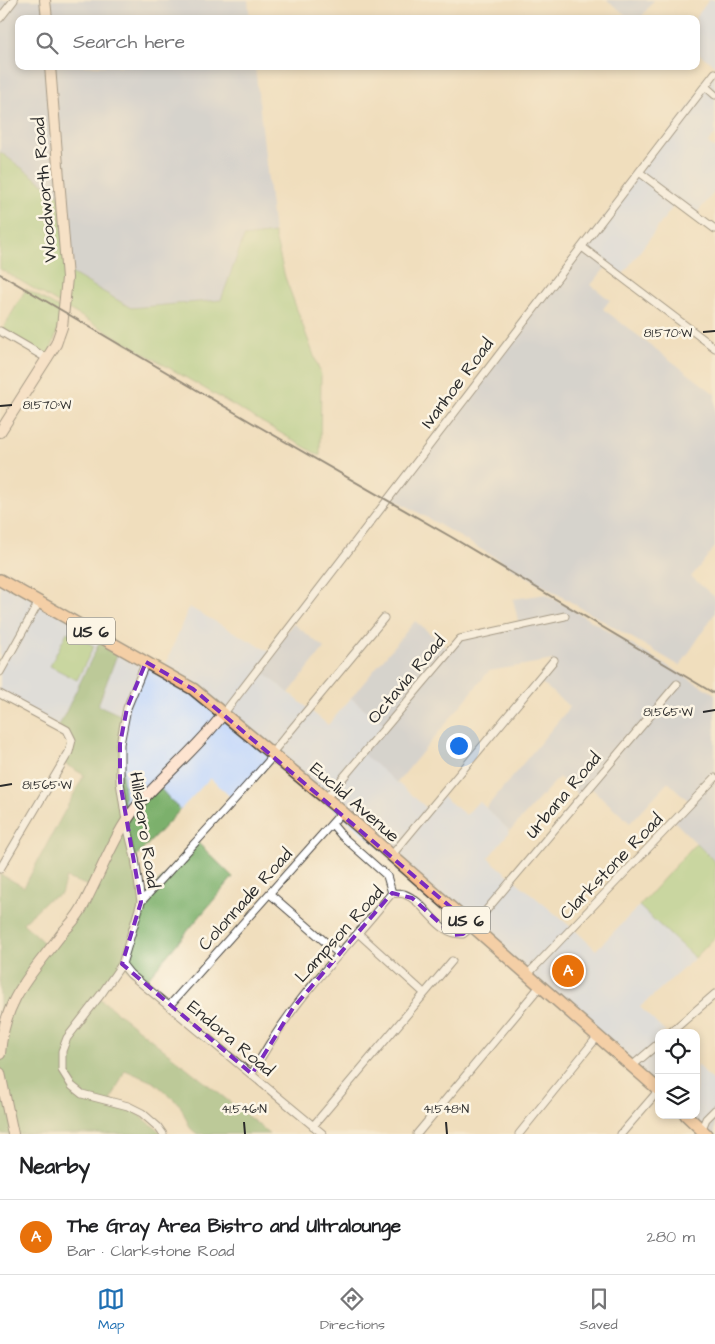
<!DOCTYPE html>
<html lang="en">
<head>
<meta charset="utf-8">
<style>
	:root { --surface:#fff; --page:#f6f6f6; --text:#202124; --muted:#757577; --line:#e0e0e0; --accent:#1f6fb2 }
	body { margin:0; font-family:"Architects Daughter",sans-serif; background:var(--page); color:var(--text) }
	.controls { position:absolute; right:15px; bottom:15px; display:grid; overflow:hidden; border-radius:10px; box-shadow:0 2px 8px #0003 }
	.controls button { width:45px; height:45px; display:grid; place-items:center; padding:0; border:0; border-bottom:1px solid var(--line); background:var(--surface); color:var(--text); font:25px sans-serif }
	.you { position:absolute; left:458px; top:745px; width:18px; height:18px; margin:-12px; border:4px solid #fff; border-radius:50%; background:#1a73e8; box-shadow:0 0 0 8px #1a73e833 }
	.badge { display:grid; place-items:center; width:32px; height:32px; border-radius:50%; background:var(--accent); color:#fff; font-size:16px; font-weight:700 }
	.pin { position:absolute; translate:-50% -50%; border:2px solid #fff; box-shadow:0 1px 5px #0006 }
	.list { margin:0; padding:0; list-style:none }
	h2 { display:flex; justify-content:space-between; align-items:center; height:65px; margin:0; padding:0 20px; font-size:21px }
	h2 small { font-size:16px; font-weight:400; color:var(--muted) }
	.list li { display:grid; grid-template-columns:32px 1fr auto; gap:15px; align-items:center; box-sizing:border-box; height:75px; padding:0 20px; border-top:1px solid var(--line) }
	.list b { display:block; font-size:19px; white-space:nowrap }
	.list p { margin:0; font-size:16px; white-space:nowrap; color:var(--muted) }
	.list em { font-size:16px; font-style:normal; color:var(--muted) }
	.icon { flex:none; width:28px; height:28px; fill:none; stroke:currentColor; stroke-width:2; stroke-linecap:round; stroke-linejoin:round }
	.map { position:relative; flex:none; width:715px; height:1134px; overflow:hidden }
	.search { position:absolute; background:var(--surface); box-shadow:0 2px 8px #0003; left:15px; right:15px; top:15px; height:55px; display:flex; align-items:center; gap:12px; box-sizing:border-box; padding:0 18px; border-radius:10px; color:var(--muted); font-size:19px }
	.sheet { height:140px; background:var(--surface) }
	nav { display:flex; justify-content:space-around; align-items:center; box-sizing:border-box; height:70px; border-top:1px solid var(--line); background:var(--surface); font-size:14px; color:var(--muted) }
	nav a { display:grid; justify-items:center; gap:2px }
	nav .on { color:var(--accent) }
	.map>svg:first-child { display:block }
	.built { fill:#cadcf9 }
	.industrial { fill:#b7c5de }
	.green { fill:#9acc7c; stroke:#627c54 }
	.forest { fill:#7bb06c; stroke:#536e4c; fill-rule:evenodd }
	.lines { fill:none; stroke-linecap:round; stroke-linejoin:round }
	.street-casing { stroke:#494641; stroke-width:9 }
	.secondary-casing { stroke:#494641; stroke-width:12 }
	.primary-casing { stroke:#494641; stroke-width:14 }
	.street { stroke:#fff; stroke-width:7 }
	.secondary { stroke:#fde4d0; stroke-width:10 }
	.primary { stroke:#f9bc8a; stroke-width:11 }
	.rail { stroke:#2b2b2b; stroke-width:2 }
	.marked { fill:none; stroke:#7b2cbf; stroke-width:4; stroke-dasharray:10 6; stroke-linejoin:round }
	.ticks { fill:none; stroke:#2b2b2b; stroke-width:2 }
	.labels { text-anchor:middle; stroke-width:5; stroke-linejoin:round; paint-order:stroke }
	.shield { fill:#fcf5e5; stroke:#6a6863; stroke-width:1 }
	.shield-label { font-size:16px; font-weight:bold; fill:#2b2b2b }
	.street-label { font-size:18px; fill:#2b2b2b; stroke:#fcf5e5 }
	.ticks-label { font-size:12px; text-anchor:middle; fill:#2b2b2b; stroke:#fcf5e5; stroke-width:5; stroke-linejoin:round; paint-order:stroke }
</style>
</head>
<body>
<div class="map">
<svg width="715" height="1134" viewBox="0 0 715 1134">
	<rect width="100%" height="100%" fill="#fcf5e5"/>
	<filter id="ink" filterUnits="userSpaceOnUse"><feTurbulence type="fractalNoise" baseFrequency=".02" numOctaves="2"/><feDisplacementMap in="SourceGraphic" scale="10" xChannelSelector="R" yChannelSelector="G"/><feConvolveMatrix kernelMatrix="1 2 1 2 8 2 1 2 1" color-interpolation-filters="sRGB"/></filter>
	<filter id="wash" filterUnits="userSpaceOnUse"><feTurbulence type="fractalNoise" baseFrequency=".0096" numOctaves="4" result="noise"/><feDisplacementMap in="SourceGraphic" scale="20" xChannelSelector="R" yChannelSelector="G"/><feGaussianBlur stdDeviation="1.12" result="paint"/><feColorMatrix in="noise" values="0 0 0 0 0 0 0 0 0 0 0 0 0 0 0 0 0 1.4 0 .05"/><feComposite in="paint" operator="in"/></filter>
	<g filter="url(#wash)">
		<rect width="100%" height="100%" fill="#f0debd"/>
		<path class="built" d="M707,0H715V66L696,51V19H695L708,1Z
			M715,73V134L708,143L715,148V191L696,214L677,201L621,277L582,247Z
			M0,580L102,637L59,726L0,694Z
			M189,607L270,652L259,668L328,725L351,698L386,726L364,754L429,810L442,796L466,815L479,801L510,831L488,858L577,932L596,950L639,906L695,958L640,1007L666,1033H659V1090L273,756L235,801L210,778L180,810L157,786L126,821L98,706L120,647L163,671Z
			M696,1064L715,1083V1110L701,1130L686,1115H696Z"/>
		<path class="industrial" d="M0,0H248L250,19H19V66H255L274,233L244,237L221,300L131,308L66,270L60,196L0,152Z
			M607,0H654L640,19H631Z
			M582,247L607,266L591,285L610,300L603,309L715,394V547L691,577L715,597V613L680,666L390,496Z
			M546,594L715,694V862L674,821L691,803L668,782L630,823L590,787L581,797L559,777L510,831L486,808L570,707L538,680L553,660L489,671L397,783L363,754L386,726L351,698L415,621L450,650L460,639L519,625L513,599Z
			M293,623L324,648L289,693L258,668Z
			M715,1110V1134H706V1119Z"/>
		<path class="green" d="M0,152L60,196L66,270L131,308L221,300L244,237L274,233L285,277L321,375L320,456L0,269Z
			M26,289L64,311L48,359L1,332Z
			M67,632L94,646L77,680L50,666Z
			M696,843L715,862V937L695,958L639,906Z"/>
		<path class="forest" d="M102,637L120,647L98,705L125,717L120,744L126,820L157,785L180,810L135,858L141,901L196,841L233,877L143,984L122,964L99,998L270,1134H197L190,1128L180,1105L155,1083L125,1070L111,1101L128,1106L163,1134H0V874L24,887L84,775L63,763L72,740L59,726ZM66,878L92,887L50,949L23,923L47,900L61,894Z"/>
	</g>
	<g filter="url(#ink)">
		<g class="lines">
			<defs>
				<path id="street" d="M0,18L14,0
					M705,86L715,95
					M639,172L715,229
					M582,247L715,348
					M0,331L48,359
					M146,662L127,708L120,744V782L126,821L135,858L141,902L122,964L102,993L67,1038L62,1051V1070L72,1086L82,1094L128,1106L142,1113L158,1127L163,1134
					M0,672L39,602
					M0,694L67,730L72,740L69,752L0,869
					M224,713L715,73
					M271,754L384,618
					M326,798L460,639L565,616
					M332,824L342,836L387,876L392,893
					M391,856L554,660
					M270,894L338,953
					M141,902C185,853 230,806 273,756
					M358,933L424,993
					M122,964L130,974L323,1134
					M528,974L715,778
					M169,1006L342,812
					M670,1033L715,994
					M632,1066L659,1043
					M252,1074C281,1019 316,980 357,934C369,921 380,907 392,893C396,893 400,893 404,894C427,902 436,935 463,934L473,926L677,684
					M313,1126L452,961
					M701,1131L706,1119L715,1110
					M417,1134L541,985
					M519,1134L598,1036
					M621,1134L659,1090"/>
				<path id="secondary" d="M45,0L47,19
					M0,432L56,344L62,327L67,278L50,66
					M0,1054C4,998 31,975 63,932C70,925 77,917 82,908C99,877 115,832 138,805C166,773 198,748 224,713
					M0,1073L13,1134"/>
				<path id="primary" d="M0,580L193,689L333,804L659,1090
					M686,1115L706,1134"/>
			</defs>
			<use href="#street" class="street-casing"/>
			<use href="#secondary" class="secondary-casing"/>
			<use href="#primary" class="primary-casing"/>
			<use href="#street" class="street"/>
			<use href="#secondary" class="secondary"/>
			<use href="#primary" class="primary"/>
			<path class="rail" d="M0,274L251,422L453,538L715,694"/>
		</g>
	</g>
	<path d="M0 0H715V1134H0ZM146,662L193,689L473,926L463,934L453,935L412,898L392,893L293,1008L252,1074L122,964L141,902L120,782V744L127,708Z" fill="#f0debd" fill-opacity=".55" fill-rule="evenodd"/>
	<path class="marked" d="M146,662L193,689L473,926L463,934L453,935L412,898L392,893L293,1008L252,1074L122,964L141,902L120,782V744L127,708Z"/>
	<path class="ticks" d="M703,332L715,331M0,406L12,405M703,712L715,710M0,786L12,784M244,1122L245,1134M446,1122L447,1134"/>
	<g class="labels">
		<g class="shield">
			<rect x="67" y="617.5" width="48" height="27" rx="4"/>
			<rect x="442" y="906.5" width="48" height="27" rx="4"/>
		</g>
		<g class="shield-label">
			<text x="91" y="637">US 6</text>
			<text x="466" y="926">US 6</text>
		</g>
		<g class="street-label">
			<text transform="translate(44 190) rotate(-95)" y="6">Woodworth Road</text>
			<text transform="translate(457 383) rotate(-53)" y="6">Ivanhoe Road</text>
			<text transform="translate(406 679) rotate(-50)" y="6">Octavia Road</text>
			<text transform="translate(563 795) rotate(-50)" y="6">Urbana Road</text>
			<text transform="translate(355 802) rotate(41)" y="6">Euclid Avenue</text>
			<text transform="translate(145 830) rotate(81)" y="6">Hillsboro Road</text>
			<text transform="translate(611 866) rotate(-46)" y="6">Clarkstone Road</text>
			<text transform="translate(245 899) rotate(-48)" y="6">Colonnade Road</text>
			<text transform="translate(339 934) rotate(-48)" y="6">Lampson Road</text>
			<text transform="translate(231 1038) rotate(40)" y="6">Endora Road</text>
		</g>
	</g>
	<g class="ticks-label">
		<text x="668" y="337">81.570°W</text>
		<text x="47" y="409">81.570°W</text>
		<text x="668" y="716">81.565°W</text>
		<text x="47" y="789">81.565°W</text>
		<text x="244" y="1113">41.546°N</text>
		<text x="446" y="1113">41.548°N</text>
	</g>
</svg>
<div class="controls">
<button><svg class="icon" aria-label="locate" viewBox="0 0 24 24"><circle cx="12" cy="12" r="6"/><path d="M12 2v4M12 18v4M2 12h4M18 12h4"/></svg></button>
<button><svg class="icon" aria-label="layers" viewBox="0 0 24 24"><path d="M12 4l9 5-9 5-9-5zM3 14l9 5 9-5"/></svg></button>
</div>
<div class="you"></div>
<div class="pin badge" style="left:568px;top:971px;background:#e8710a">A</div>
<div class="search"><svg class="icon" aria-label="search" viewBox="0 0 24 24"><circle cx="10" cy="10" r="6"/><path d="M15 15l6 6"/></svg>Search here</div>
</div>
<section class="sheet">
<h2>Nearby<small></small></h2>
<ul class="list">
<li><span class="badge" style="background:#e8710a">A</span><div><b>The Gray Area Bistro and Ultralounge</b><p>Bar · Clarkstone Road</p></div><em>280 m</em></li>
</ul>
</section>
<nav>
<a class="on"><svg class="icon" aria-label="map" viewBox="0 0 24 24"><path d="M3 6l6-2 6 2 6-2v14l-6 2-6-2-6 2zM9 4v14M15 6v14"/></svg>Map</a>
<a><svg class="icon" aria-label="directions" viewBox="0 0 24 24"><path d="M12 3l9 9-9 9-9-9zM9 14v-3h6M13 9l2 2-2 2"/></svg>Directions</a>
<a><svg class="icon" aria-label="saved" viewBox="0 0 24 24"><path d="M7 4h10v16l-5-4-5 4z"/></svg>Saved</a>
</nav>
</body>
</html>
